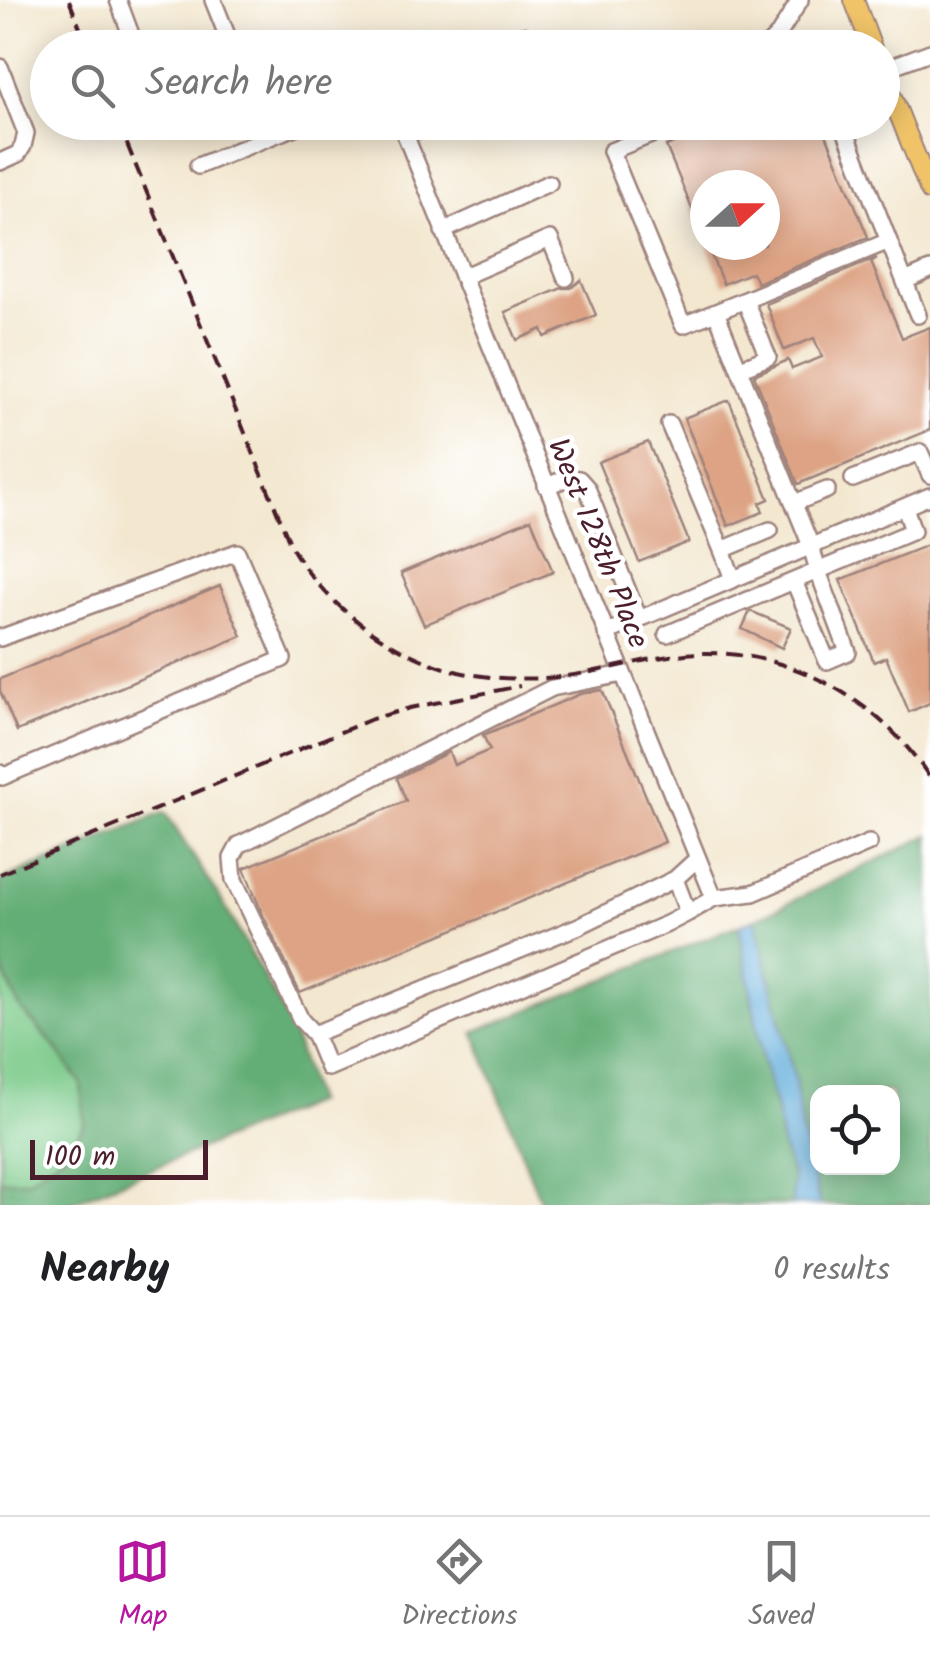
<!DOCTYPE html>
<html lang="en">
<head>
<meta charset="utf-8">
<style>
	:root { --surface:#fff; --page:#f2f2f2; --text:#202124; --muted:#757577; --line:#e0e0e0; --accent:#b5179e }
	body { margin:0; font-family:Kalam,sans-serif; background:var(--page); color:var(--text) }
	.controls { position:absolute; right:30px; bottom:30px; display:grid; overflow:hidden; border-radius:20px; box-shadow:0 5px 25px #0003 }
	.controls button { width:90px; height:90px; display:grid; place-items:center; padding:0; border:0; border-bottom:2px solid var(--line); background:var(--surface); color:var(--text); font:50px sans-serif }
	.compass { position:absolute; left:690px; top:170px; width:90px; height:90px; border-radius:50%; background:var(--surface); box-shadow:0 5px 25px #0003; rotate:69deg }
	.scale { position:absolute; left:30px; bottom:25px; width:178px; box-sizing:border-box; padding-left:10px; border:5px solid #4a1f2b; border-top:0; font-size:28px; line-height:35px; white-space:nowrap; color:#4a1f2b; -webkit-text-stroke:8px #fff; paint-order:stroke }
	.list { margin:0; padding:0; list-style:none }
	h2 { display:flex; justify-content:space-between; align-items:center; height:130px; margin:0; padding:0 40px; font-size:42px }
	h2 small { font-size:32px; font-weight:400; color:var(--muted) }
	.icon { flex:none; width:55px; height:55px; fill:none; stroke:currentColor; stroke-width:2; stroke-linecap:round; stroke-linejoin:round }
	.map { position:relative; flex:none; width:930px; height:1205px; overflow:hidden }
	.search { position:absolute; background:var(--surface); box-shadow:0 5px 25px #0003; left:30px; right:30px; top:30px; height:110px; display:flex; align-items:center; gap:25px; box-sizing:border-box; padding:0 35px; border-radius:55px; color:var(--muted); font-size:38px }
	.sheet { height:310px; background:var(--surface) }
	nav { display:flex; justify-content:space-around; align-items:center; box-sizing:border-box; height:140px; border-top:2px solid var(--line); background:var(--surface); font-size:28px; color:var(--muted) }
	nav a { display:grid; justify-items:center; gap:5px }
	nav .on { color:var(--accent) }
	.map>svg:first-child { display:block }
	.green { fill:#7bca8a; stroke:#62745a; stroke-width:2.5 }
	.forest { fill:#64ae76; stroke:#576650; stroke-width:2.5; fill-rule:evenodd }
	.water { fill:#62aedb; stroke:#566683; stroke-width:2.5 }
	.building { fill:#dda384 }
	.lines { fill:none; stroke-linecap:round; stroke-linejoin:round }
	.minor-casing { stroke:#9e837d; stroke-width:20 }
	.major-casing { stroke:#9e837d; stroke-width:22 }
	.minor { stroke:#fff; stroke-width:15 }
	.major { stroke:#f0c369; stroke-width:18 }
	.rail { stroke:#4a1f2b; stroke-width:4; stroke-dasharray:15 8; stroke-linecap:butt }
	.labels { text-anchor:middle; stroke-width:9; stroke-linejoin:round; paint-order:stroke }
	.street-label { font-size:30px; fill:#4a1f2b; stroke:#fff }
</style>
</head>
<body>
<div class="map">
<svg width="930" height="1205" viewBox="0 0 930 1205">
	<rect width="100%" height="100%" fill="#fff"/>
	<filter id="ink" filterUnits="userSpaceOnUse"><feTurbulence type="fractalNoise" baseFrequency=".01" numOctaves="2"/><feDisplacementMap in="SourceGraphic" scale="20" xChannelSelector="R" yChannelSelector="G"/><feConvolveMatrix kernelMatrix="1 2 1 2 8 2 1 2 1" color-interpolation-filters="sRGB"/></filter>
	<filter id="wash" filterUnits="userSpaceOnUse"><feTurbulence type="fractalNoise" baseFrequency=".0048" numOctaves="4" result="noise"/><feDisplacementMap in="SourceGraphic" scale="40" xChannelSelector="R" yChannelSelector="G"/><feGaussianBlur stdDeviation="2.25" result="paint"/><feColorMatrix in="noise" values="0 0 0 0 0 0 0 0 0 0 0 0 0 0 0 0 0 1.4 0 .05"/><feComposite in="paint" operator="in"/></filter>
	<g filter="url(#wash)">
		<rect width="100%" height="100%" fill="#f3e7cf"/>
		<path class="green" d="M0,964L20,1008L54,1046L81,1083L84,1125L66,1151L28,1181L0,1180Z"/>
		<path class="forest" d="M165,812L220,898L291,1026L315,1102L65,1205H0V1180H28L66,1152L84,1125L81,1083L54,1045L20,1008L0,964V881Z
			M930,835V1205H820L802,1132L795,1082L755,919ZM818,1092H892V1168H818Z
			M739,925L763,1061L776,1109L782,1145L793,1178L792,1205H542L474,1032Z"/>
		<path class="water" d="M755,919L795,1082L802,1132L820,1205H792L793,1178L782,1145L776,1109L763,1061L739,925Z"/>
		<g id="blocks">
			<path class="building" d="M723,122H821L868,237L757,283L752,272L723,284L707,245H765V185H705V240L666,146Z
				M877,258L871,262L902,338L930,327V430L798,484L754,375L788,360L792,369L822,357L814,338L784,350L766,304Z
				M581,280L596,315L545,337L542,329L517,340L505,312L562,288H571Z
				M729,400L769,499L760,503L763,512L728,526L684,418Z
				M648,442L689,542L639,562L598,462Z
				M531,519L553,572L424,625L401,573Z
				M930,544V703L909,712L886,657L874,662L840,580Z
				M220,586L242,636L17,731L0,691V679Z
				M750,611L791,628L782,648L742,629Z
				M602,690L665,842L300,993L261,911L244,868L406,801L397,778L449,752L454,765L490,750L483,735L486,734L580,694Z"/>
		</g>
	</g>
	<g filter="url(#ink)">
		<use href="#blocks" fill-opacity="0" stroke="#9e837d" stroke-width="2.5"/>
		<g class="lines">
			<defs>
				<path id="minor" d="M118,0L136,48
					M213,0L232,48
					M492,48L523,35L528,48
					M765,48L779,34L800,0
					M0,67L26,133L23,146L18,154L0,162
					M882,70L930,52
					M400,122L714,898
					M683,122L611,151L683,325L716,312
					M842,122L918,315
					M405,135L437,122
					M198,166L307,122
					M443,231L549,183
					M462,277L550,239L566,278
					M905,281L930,270
					M739,369L768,357L745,300
					M669,424L722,550
					M853,479L920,452L930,475
					M546,486L568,478L579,479L587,488L639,619
					M794,503L827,490
					M733,579L722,550L770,530
					M794,581L827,661L848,652L818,571L811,546L716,312L889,241
					M606,633L930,496
					M667,634L913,531L905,507
					M0,638L237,552L283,659L2,777L0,773
					M623,674L552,688L239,845L232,858L234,880L301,1020L314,1034L328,1068L667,924L688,913
					M698,858L675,879L688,913L714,898L753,893L869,843
					M314,1034L579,926L675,879"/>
				<path id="major" d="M854,0L872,48
					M882,72L930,191"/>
			</defs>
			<use href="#minor" class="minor-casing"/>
			<use href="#major" class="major-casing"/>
			<use href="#minor" class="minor"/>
			<use href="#major" class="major"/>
			<path class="rail" d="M69,0L88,48
				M118,122L292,548C326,607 394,656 459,672C491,679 526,680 558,677C608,672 657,653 707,653C797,653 882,703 930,778
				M0,874L372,719L410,708L520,686"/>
		</g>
	</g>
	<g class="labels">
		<g class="street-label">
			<text transform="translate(599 543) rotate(68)" y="10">West 128th Place</text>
		</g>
	</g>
</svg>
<div class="controls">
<button><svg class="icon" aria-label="locate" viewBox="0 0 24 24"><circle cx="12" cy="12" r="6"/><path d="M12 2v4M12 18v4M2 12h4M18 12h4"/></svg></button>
</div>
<svg class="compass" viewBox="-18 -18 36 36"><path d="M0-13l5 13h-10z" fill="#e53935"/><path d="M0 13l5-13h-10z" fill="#757577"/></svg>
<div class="scale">100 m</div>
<div class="search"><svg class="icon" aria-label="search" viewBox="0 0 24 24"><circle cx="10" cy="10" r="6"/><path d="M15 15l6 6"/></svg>Search here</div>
</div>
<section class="sheet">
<h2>Nearby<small>0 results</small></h2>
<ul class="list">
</ul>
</section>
<nav>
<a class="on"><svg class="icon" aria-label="map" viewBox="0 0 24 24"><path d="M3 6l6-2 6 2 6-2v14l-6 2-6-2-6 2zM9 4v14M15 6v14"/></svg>Map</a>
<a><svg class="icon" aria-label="directions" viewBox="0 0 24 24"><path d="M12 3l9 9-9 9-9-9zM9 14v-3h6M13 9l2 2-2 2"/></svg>Directions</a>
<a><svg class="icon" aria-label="saved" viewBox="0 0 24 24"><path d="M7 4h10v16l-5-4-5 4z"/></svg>Saved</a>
</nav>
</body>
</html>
